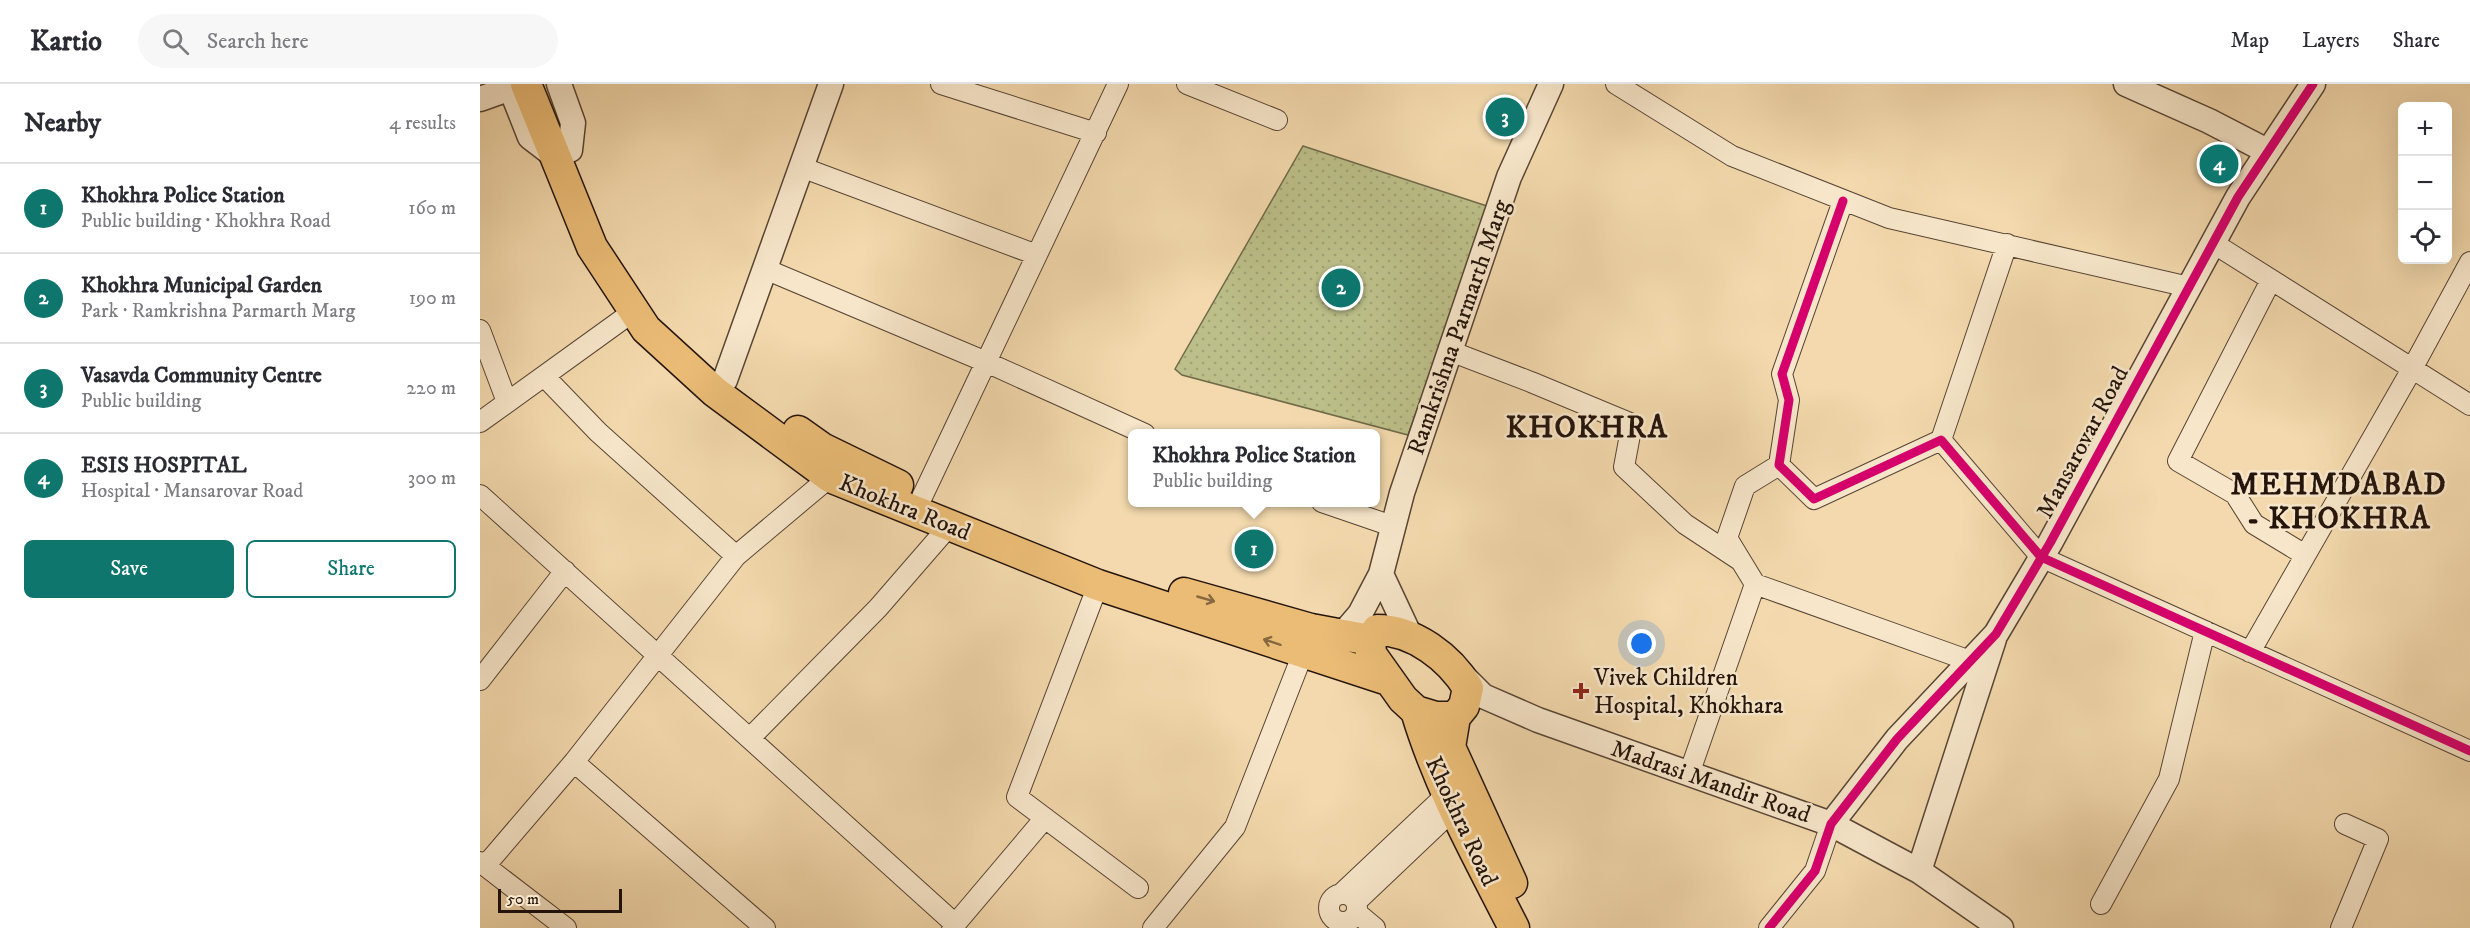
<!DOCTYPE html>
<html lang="en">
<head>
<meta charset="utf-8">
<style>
	:root { --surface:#fff; --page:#f7f7f7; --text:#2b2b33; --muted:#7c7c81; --line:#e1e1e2; --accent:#0f766e }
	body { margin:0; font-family:"IM FELL DW Pica",serif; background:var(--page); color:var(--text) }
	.controls { position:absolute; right:18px; top:18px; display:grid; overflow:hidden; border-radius:9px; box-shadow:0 6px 24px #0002 }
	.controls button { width:54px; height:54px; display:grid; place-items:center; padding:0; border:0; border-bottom:2px solid var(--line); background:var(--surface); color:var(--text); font:30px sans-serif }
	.scale { position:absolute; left:18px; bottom:15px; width:124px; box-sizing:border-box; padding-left:6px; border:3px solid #24140b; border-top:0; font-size:16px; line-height:21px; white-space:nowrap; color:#24140b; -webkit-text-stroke:4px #f7e6ca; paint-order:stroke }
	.you { position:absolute; left:1162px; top:560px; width:21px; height:21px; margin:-15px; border:4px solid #fff; border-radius:50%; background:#1a73e8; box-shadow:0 0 0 9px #1a73e833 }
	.badge { display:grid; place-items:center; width:39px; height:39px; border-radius:50%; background:var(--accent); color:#fff; font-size:20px; font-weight:700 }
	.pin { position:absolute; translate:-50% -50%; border:3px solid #fff; box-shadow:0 2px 6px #0006 }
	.popup { position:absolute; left:648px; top:345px; width:252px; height:78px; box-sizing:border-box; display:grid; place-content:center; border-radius:9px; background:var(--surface); filter:drop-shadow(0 2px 4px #0005); font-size:20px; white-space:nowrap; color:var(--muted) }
	.popup b { font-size:22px; color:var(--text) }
	.popup::after { content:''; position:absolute; left:50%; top:100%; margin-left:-12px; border:12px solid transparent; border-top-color:var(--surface) }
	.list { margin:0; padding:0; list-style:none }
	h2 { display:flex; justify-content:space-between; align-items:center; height:78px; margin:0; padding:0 24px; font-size:26px }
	h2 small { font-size:20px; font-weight:400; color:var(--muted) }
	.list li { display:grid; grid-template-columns:39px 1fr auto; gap:18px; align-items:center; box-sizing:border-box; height:90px; padding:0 24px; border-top:2px solid var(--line) }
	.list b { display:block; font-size:22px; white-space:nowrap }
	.list p { margin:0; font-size:20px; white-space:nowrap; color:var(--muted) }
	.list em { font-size:20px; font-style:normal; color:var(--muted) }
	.actions { display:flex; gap:12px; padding:18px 24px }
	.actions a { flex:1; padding:14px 0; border:2px solid var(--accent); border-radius:9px; text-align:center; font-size:21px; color:var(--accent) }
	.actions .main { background:var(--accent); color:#fff }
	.icon { flex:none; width:33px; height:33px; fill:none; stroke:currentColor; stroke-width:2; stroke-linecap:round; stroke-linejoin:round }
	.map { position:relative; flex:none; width:1990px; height:844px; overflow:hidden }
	header { display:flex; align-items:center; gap:36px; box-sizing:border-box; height:84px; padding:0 30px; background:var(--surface); border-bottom:2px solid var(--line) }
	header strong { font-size:28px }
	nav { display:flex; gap:33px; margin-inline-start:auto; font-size:21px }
	.search { width:420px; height:54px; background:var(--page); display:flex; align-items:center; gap:15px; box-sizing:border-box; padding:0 21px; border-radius:33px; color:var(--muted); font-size:22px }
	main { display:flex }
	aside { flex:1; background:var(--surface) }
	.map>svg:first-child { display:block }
	.garden { fill:url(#garden-dots); stroke:#706a4a; stroke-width:1.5 }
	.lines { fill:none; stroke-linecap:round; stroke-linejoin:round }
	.minor-casing { stroke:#584534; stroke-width:22 }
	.tertiary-casing { stroke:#584534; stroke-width:27 }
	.primary-casing { stroke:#24140b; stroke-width:33 }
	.minor { stroke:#f7e6ca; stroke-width:20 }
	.tertiary { stroke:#f7e6ca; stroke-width:24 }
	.primary { stroke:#eabc76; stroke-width:30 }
	.cycleway-casing { stroke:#f7e6ca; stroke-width:13 }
	.cycleway { stroke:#d6006c; stroke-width:9 }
	.oneway { stroke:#876840 }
	.poi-dot { fill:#8f2418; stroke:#f7e6ca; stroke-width:2 }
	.labels { text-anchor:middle; stroke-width:5; stroke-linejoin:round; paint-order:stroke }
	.street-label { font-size:24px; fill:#24140b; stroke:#f7e6ca }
	.poi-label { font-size:24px; fill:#24140b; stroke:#f7e6ca; text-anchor:start }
	.district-label { font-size:30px; font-weight:bold; letter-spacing:1.5px; fill:#24140b; stroke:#f7e6ca }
</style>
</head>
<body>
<header>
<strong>Kartio</strong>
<div class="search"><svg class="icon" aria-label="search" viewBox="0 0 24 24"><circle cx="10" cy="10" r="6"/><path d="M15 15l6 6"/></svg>Search here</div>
<nav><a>Map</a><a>Layers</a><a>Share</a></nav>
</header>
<main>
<aside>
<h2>Nearby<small>4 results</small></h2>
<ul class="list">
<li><span class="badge">1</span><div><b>Khokhra Police Station</b><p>Public building · Khokhra Road</p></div><em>160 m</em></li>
<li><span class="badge">2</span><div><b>Khokhra Municipal Garden</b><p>Park · Ramkrishna Parmarth Marg</p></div><em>190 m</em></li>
<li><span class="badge">3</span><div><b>Vasavda Community Centre</b><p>Public building</p></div><em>220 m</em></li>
<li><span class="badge">4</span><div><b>ESIS HOSPITAL</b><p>Hospital · Mansarovar Road</p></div><em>300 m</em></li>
</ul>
<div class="actions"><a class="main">Save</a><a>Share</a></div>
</aside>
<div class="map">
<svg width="1990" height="844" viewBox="0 0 1990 844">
	<defs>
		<pattern id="garden-dots" width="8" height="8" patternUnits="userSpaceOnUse" patternTransform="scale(1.5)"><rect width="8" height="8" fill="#bcbf89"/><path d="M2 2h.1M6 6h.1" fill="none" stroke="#a1a375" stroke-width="1.8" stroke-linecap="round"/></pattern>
	</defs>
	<rect width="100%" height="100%" fill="#f3d9ad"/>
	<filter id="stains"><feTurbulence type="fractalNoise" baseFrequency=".00333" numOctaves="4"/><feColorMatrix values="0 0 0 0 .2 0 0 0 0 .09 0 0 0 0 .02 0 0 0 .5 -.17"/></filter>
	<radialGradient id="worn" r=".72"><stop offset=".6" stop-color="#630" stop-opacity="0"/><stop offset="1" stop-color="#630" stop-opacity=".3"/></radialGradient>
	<path class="garden" d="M823,62L1010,123L928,351L702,291L695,285Z"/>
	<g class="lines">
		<defs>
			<path id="minor" d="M461,0L616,49
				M707,0L797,36
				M1136,0L1252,72L1409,134L1709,203
				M321,83L557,171
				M1363,117L1302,290L1309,316L1299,381L1334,415L1461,356L1561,473L1990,667
				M1733,159L1990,321
				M285,185L506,278L665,350
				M1791,196L1698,377L1755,410L1774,440L1825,471
				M0,246L27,318
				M970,267L1051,298L1152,340L1144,383L1205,440L1261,477
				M64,292L118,348L256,472
				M0,338L154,227
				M1461,356L1527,160
				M0,411L475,840
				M442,413L638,0
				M842,418L912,442
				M1275,500L1490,577
				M618,501L537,713L658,804
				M1770,568L1932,285L1990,178
				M0,596L85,487
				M270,654L398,524L470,441
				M94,678L285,844
				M1209,690L1275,500L1247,454L1265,402L1299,381
				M0,778L86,844
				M5,782L94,678L256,472L350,393L355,384
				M861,810L967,710
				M849 824a14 14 0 1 1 28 0a14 14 0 1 1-28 0Z
				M876,818L974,725
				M1621,820L1689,695L1725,547
				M877,829L895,844
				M472,844L565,734
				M673,844L755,743L827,559
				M1289,844L1335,787L1351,740
				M1861,844L1898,755L1865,740"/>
			<path id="tertiary" d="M29,0L50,53L76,73
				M79,0L93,39L90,66
				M1646,0L1729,37L1787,67
				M0,15L31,4
				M245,296L351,0
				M901,490L931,554
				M862,551L880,530L901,490L922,409L1029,93L1071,0
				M979,588L1003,612L1058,636L1351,740L1439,787L1521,844
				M1351,740L1417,655L1516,550L1570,459L1758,113L1833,0
				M1439,787L1514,555"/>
			<path id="primary" d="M46,0L112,163L166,245L235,308L350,393L618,501L908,596
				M318,347L342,364L418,401
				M704,509L831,545L890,556
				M897,546C934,546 970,574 988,604L984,622L975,633H956L936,627L923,615L891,570L890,556Z
				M936,627C959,704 998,773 1034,844
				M975,633L970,663L1032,799"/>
		</defs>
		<use href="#minor" class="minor-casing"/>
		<use href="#tertiary" class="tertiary-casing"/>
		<use href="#primary" class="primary-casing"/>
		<use href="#minor" class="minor"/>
		<use href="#tertiary" class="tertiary"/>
		<use href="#primary" class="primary"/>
		<defs>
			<path id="cycleway" d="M1363,117L1302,290L1309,316L1299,381L1334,415L1461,356L1561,473L1990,667
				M1289,844L1335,787L1351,740L1417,655L1516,550L1570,459L1758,113L1833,0"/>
		</defs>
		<use href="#cycleway" class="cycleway-casing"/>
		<use href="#cycleway" class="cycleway"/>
	</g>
	<defs><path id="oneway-shaft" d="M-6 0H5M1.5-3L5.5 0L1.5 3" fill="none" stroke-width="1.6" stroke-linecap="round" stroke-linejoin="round" transform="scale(1.5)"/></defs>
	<g class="oneway">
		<use href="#oneway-shaft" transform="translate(726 515) rotate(16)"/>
		<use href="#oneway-shaft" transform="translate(792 558) rotate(-162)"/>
	</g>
	<path class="poi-dot" d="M1098 598h6v6h6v6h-6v6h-6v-6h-6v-6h6z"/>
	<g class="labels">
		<g class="street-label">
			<text transform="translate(978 243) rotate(-71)" y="8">Ramkrishna Parmarth Marg</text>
			<text transform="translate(1602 358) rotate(-62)" y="8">Mansarovar Road</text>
			<text transform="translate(425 423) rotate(22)" y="8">Khokhra Road</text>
			<text transform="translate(1231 697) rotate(19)" y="8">Madrasi Mandir Road</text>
			<text transform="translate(982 737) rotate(65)" y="8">Khokhra Road</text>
		</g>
		<g class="poi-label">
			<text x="1114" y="601">Vivek Children<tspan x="1114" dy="28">Hospital, Khokhara</tspan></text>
		</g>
		<g class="district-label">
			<text x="1107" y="353">KHOKHRA</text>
			<text x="1859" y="410">MEHMDABAD<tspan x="1859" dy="34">- KHOKHRA</tspan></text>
		</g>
	</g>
	<rect width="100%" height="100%" filter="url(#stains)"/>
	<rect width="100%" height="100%" fill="url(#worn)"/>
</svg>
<div class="controls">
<button>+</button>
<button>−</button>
<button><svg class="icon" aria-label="locate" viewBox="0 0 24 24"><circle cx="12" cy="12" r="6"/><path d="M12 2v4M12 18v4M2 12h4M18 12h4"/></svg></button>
</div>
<div class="scale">50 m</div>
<div class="you"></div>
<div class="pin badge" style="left:774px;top:465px">1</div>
<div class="popup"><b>Khokhra Police Station</b>Public building</div>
<div class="pin badge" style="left:861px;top:204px">2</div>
<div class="pin badge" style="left:1025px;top:33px">3</div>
<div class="pin badge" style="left:1739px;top:80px">4</div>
</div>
</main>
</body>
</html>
